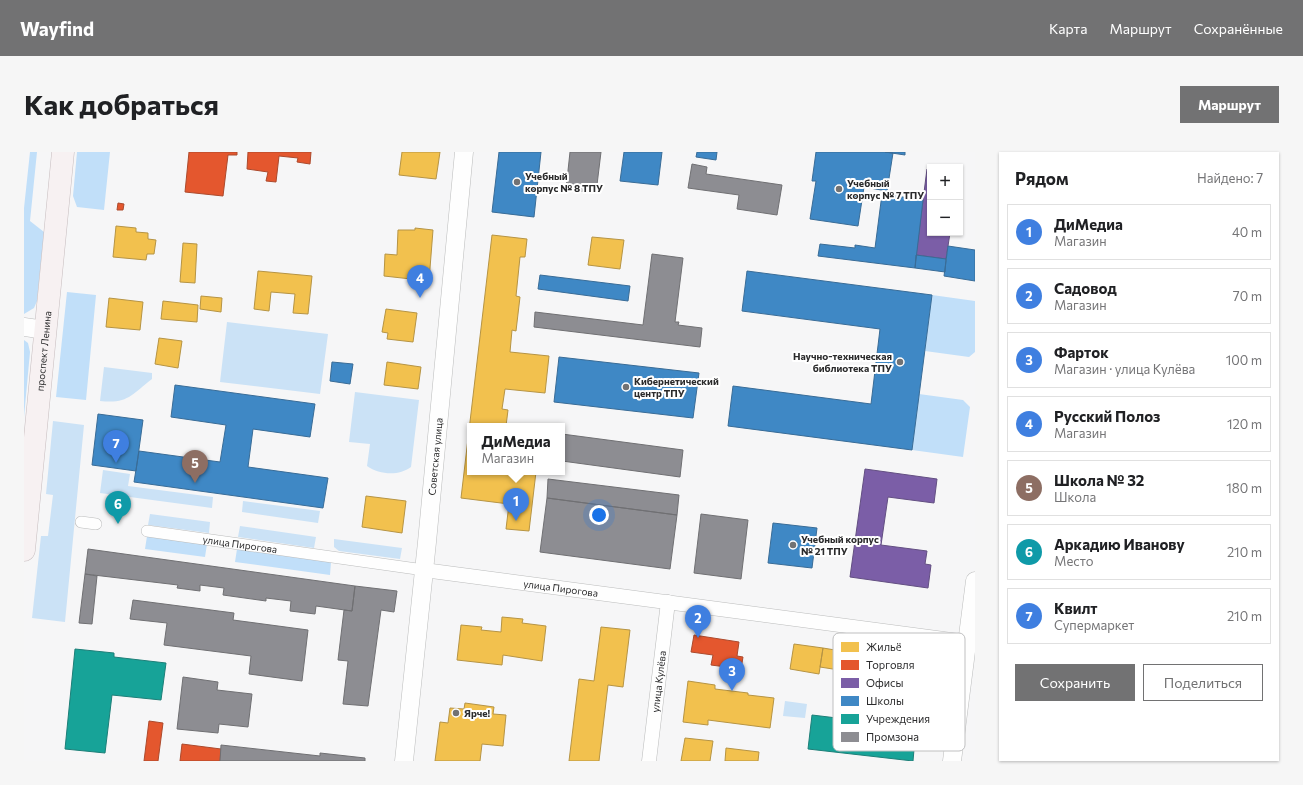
<!DOCTYPE html>
<html lang="ru">
<head>
<meta charset="utf-8">
<style>
	:root { --surface:#fff; --page:#f6f6f6; --text:#202124; --muted:#757577; --line:#e0e0e0; --accent:#727273 }
	body { margin:0; font-family:Commissioner,sans-serif; background:var(--page); color:var(--text) }
	.controls { position:absolute; right:12px; top:12px; display:grid; overflow:hidden; border-radius:0px; box-shadow:0 1px 3px #0004 }
	.controls button { width:36px; height:36px; display:grid; place-items:center; padding:0; border:0; border-bottom:1px solid var(--line); background:var(--surface); color:var(--text); font:20px sans-serif }
	.you { position:absolute; left:575px; top:363px; width:14px; height:14px; margin:-10px; border:3px solid #fff; border-radius:50%; background:#1a73e8; box-shadow:0 0 0 6px #1a73e833 }
	.badge { display:grid; place-items:center; width:26px; height:26px; border-radius:50%; background:var(--accent); color:#fff; font-size:13px; font-weight:700 }
	.pin { position:absolute; translate:-50% -33px; filter:drop-shadow(0 1px 2px #0008) }
	.pin::after { content:''; position:absolute; top:21px; width:14px; height:12px; background:inherit; clip-path:polygon(0 0,100% 0,50% 100%) }
	.popup { position:absolute; left:443px; top:271px; width:98px; height:52px; box-sizing:border-box; display:grid; place-content:center; border-radius:0px; background:var(--surface); filter:drop-shadow(0 1px 3px #0005); font-size:13px; white-space:nowrap; color:var(--muted) }
	.popup b { font-size:15px; color:var(--text) }
	.popup::after { content:''; position:absolute; left:50%; top:100%; margin-left:-8px; border:8px solid transparent; border-top-color:var(--surface) }
	.list { margin:0; padding:0; list-style:none }
	h2 { display:flex; justify-content:space-between; align-items:center; height:52px; margin:0; padding:0 16px; font-size:17px }
	h2 small { font-size:13px; font-weight:400; color:var(--muted) }
	.list li { display:grid; grid-template-columns:26px 1fr auto; gap:12px; align-items:center; box-sizing:border-box; height:56px; margin:0 8px 8px; padding:0 8px; border:1px solid var(--line); border-radius:0px }
	.list b { display:block; font-size:15px; white-space:nowrap }
	.list p { margin:0; font-size:13px; white-space:nowrap; color:var(--muted) }
	.list em { font-size:13px; font-style:normal; color:var(--muted) }
	.actions { display:flex; gap:8px; padding:12px 16px }
	.actions a { flex:1; padding:9px 0; border:1px solid var(--accent); border-radius:0px; text-align:center; font-size:14px; color:var(--accent) }
	.actions .main { background:var(--accent); color:#fff }
	.map { position:relative; flex:none; width:951px; height:609px; overflow:hidden; border-radius:0px }
	header { display:flex; align-items:center; gap:24px; box-sizing:border-box; height:56px; padding:0 20px; background:var(--accent); color:#fff }
	header strong { font-size:19px }
	nav { display:flex; gap:22px; margin-inline-start:auto; font-size:14px }
	.intro { display:flex; align-items:center; justify-content:space-between; box-sizing:border-box; height:96px; padding:0 24px }
	h1 { margin:0; font-size:28px }
	.button { padding:10px 18px; border-radius:0px; background:var(--accent); color:#fff; font-size:14px; font-weight:700 }
	main { display:flex; gap:24px; padding:0 24px }
	aside { flex:1; background:var(--surface); border-radius:0px; box-shadow:0 1px 3px #0004 }
	.map>svg:first-child { display:block }
	.green { fill:#cbe2f6 }
	.forest { fill:#c1dff9 }
	.homes { fill:#f2c14e; stroke:#b69444 }
	.shops { fill:#e4572e; stroke:#ac4a2d }
	.offices { fill:#7b5ea7; stroke:#634f82 }
	.schools { fill:#3f88c5; stroke:#396c97 }
	.public { fill:#17a398; stroke:#1d7f78 }
	.industry { fill:#8d8d92; stroke:#707073 }
	.lines { fill:none; stroke-linecap:round; stroke-linejoin:round }
	.pedestrian-casing { stroke:#bbbcbc; stroke-width:12 }
	.minor-casing { stroke:#bbbcbc; stroke-width:15 }
	.tertiary-casing { stroke:#bbbcbc; stroke-width:19 }
	.primary-casing { stroke:#c6bcbe; stroke-width:23 }
	.pedestrian { stroke:#fefefe; stroke-width:11 }
	.minor { stroke:#fefefe; stroke-width:14 }
	.tertiary { stroke:#fefefe; stroke-width:18 }
	.primary { stroke:#f7f1f2; stroke-width:22 }
	.poi-dot { fill:#727273; stroke:#fff; stroke-width:1.5 }
	.labels { text-anchor:middle; stroke-width:4; stroke-linejoin:round; paint-order:stroke }
	.poi-label { font-size:10px; font-weight:bold; fill:#2b2b2c; stroke:#fff; text-anchor:start }
	.street-label { font-size:10px; fill:#2b2b2c; stroke:#fff }
	.key { fill:#fff; stroke:#bfbfc0; stroke-width:1 }
	.key-label { font-size:11px; fill:#2b2b2c }
</style>
</head>
<body>
<header>
<strong>Wayfind</strong>
<nav><a>Карта</a><a>Маршрут</a><a>Сохранённые</a></nav>
</header>
<div class="intro"><h1>Как добраться</h1><a class="button">Маршрут</a></div>
<main>
<div class="map">
<svg width="951" height="609" viewBox="0 0 951 609">
	<rect width="100%" height="100%" fill="#f6f6f7"/>
	<path class="green" d="M203,170L304,182L296,242L196,230Z
		M80,215L128,221V227C107,243 104,252 76,249Z
		M331,240L395,248L387,315C375,324 356,323 343,314L346,292L325,290Z
		M29,269L60,273L41,470L8,466L17,384H24L29,343L22,342Z
		M79,318L106,322L104,334L189,345L188,356L76,341Z
		M219,349L296,359L294,371L218,360Z
		M126,362L186,370L185,381L124,373Z
		M216,374L292,385L290,396L214,385Z
		M310,387L378,396L376,407L315,399L310,395Z
		M761,549L783,552L781,566L759,564Z"/>
	<path class="forest" d="M6,0H13L6,69L20,80L13,149L10,156L0,162V56Z
		M53,0H86L80,58L53,55L49,44Z
		M43,140L72,143L62,248L32,245Z
		M908,143L951,149V200L945,205L901,199Z
		M0,188L4,191L6,200L0,265Z
		M895,242L939,248L946,255L939,305L888,298Z
		M123,384L183,392L181,405L121,397Z
		M213,397L307,410L306,423L211,410Z"/>
	<path class="homes" d="M378,0H416L412,27L375,23Z
		M92,74L112,76V80L124,81V87L132,88L130,102H123L122,108L89,105Z
		M391,76L409,78L405,129L360,124L361,102L373,103L374,78H391Z
		M468,83L503,87L501,105H496L492,144L496,145L492,179L488,178L486,200L525,204L521,241L481,237L478,257L484,258L482,274H446V320H512L505,379L482,377L485,352L437,346Z
		M568,85L600,88L596,117L564,113Z
		M159,91L173,92L171,131L156,130Z
		M234,119L288,124L284,162L269,161L271,142L247,140L245,159L230,157Z
		M177,144L198,146L197,160L176,157Z
		M85,146L119,150L116,178L82,175Z
		M139,149L174,153L173,170L137,167Z
		M362,157L393,161L389,190L363,187L364,181L358,180Z
		M135,186L158,189L154,216L131,212Z
		M363,210L397,215L394,237L360,233Z
		M342,344L382,349L378,381L338,375Z
		M478,465L499,467L498,471L522,474L518,509L479,503L478,513L433,508L437,473L458,475L457,478L477,480Z
		M577,475L606,478L599,535L584,533L575,609H545L555,527L570,529Z
		M770,492L799,496L795,522L766,517Z
		M799,496L817,499L815,518L796,515Z
		M817,499L839,502L835,526L814,524Z
		M664,529L691,533V537L724,541V543L750,546L746,576L684,568V573L659,570Z
		M441,551L470,555L469,562L482,563L479,594L458,592L456,609H411L416,570L424,571L426,556L440,557Z
		M661,586L689,589L686,609H657Z
		M702,596L735,600L734,609H701Z"/>
	<path class="shops" d="M165,0H213V3H204L199,44L161,40Z
		M224,0H287L286,12L273,10L274,6L255,4L252,30L242,29L244,20L223,17Z
		M94,51L100,52L99,58H93Z
		M670,483L715,490L713,504L719,505L717,517L687,513L689,503L667,500Z
		M125,569L139,571L134,609H120Z
		M158,592L197,597L196,609H156Z"/>
	<path class="offices" d="M903,17H906V81H926L922,107L892,103Z
		M841,317L913,327L910,351L864,345L857,393L903,399L901,412L907,413L904,436L826,425Z"/>
	<path class="schools" d="M475,0H517L510,65L468,60Z
		M600,0H638L634,33L596,29Z
		M673,0H693L692,8L672,5Z
		M792,0H861L869,1L863,39L840,35L834,74L786,67L792,29H788Z
		M861,0H881V3Z
		M858,42L899,48L891,116L794,104L796,92L831,96V93L851,96Z
		M924,94L951,98V129L920,124Z
		M892,103L922,107L921,120L891,116Z
		M723,119L908,143L888,298L704,274L709,234L847,252L856,177L718,159Z
		M516,123L606,134L604,149L514,137Z
		M535,205L675,221L669,266L530,250Z
		M308,210L329,212L326,232L306,229Z
		M151,233L291,252L286,285L229,277L224,315L304,326L299,356L110,330L115,299L196,310L202,273L147,265Z
		M74,262L119,268L112,319L68,313Z
		M749,371L793,376L788,416L744,411Z"/>
	<path class="public" d="M51,497L90,501V505L142,511L137,548L88,543L81,601L41,597Z
		M860,507L901,512L898,537H890L884,585L891,586L889,609L784,597L788,563L813,566L812,574L855,579L861,532H857Z"/>
	<path class="industry" d="M546,0H577L572,41L542,37Z
		M668,12L683,15L682,22L758,33L753,63L713,57L715,43L664,36Z
		M628,102L659,106L651,170H655L654,173L678,176L676,195L510,175L511,160L619,173Z
		M538,282L659,298L656,325L538,309Z
		M524,327L655,343L653,363L523,346Z
		M523,346L653,363L646,417L516,400Z
		M677,362L724,368L717,427L670,421Z
		M64,397L331,434L328,459L292,454L291,462L266,459L267,449L242,446V449L199,443L200,436L176,433V439L153,436L154,433L61,422Z
		M61,422L73,424L68,472L55,471Z
		M331,434L373,439L370,460L357,458L344,554L319,552L324,509L314,508L320,458L328,459Z
		M109,448L210,461L209,468L284,478L278,529L225,522L227,504L140,493L143,471L106,467Z
		M159,525L194,530L193,538L228,542L224,575L195,572L194,581L153,577Z
		M197,593L296,604V601L341,606V609H196Z"/>
	<g class="lines">
		<defs>
			<g id="pedestrian">
				<path d="M57,370L72,372"/>
				<path id="s1" d="M123,379L400,418"/>
			</g>
			<g id="minor">
				<path id="s2" d="M400,418L951,491"/>
				<path id="s3" d="M625,609L644,450"/>
			</g>
			<g id="tertiary">
				<path d="M0,175L21,178"/>
				<path id="s4" d="M380,609L403,390L440,0"/>
				<path d="M928,609L951,429"/>
			</g>
			<g id="primary">
				<path id="s5" d="M0,398L39,0"/>
			</g>
		</defs>
		<use href="#pedestrian" class="pedestrian-casing"/>
		<use href="#minor" class="minor-casing"/>
		<use href="#tertiary" class="tertiary-casing"/>
		<use href="#primary" class="primary-casing"/>
		<use href="#pedestrian" class="pedestrian"/>
		<use href="#minor" class="minor"/>
		<use href="#tertiary" class="tertiary"/>
		<use href="#primary" class="primary"/>
	</g>
	<g class="poi-dot">
		<circle cx="493" cy="30" r="4"/>
		<circle cx="815" cy="37" r="4"/>
		<circle cx="876" cy="210" r="4"/>
		<circle cx="602" cy="235" r="4"/>
		<circle cx="769" cy="393" r="4"/>
		<circle cx="432" cy="561" r="4"/>
	</g>
	<g class="labels">
		<g class="poi-label">
			<text x="501" y="28">Учебный<tspan x="501" dy="12">корпус № 8 ТПУ</tspan></text>
			<text x="823" y="35">Учебный<tspan x="823" dy="12">корпус № 7 ТПУ</tspan></text>
			<text x="868" y="208" text-anchor="end">Научно-техническая<tspan x="868" dy="12">библиотека ТПУ</tspan></text>
			<text x="610" y="233">Кибернетический<tspan x="610" dy="12">центр ТПУ</tspan></text>
			<text x="777" y="391">Учебный корпус<tspan x="777" dy="12">№ 21 ТПУ</tspan></text>
			<text x="440" y="565">Ярче!</text>
		</g>
		<g class="street-label">
			<text dy="4" stroke="none"><textPath href="#s5" startOffset="200">проспект Ленина</textPath></text>
			<text dy="4" stroke="none"><textPath href="#s4" startOffset="306">Советская улица</textPath></text>
			<text dy="4" stroke="none"><textPath href="#s1" startOffset="94">улица Пирогова</textPath></text>
			<text dy="4" stroke="none"><textPath href="#s2" startOffset="138">улица Пирогова</textPath></text>
			<text dy="4" stroke="none"><textPath href="#s3" startOffset="80">улица Кулёва</textPath></text>
		</g>
	</g>
	<rect x="809" y="481" width="132" height="118" rx="6" class="key"/>
	<rect x="817" y="490" width="18" height="10" fill="#f2c14e"/>
	<rect x="817" y="508" width="18" height="10" fill="#e4572e"/>
	<rect x="817" y="526" width="18" height="10" fill="#7b5ea7"/>
	<rect x="817" y="544" width="18" height="10" fill="#3f88c5"/>
	<rect x="817" y="562" width="18" height="10" fill="#17a398"/>
	<rect x="817" y="580" width="18" height="10" fill="#8d8d92"/>
	<g class="key-label">
		<text x="842" y="499">Жильё</text>
		<text x="842" y="517">Торговля</text>
		<text x="842" y="535">Офисы</text>
		<text x="842" y="553">Школы</text>
		<text x="842" y="571">Учреждения</text>
		<text x="842" y="589">Промзона</text>
	</g>
</svg>
<div class="controls">
<button>+</button>
<button>−</button>
</div>
<div class="you"></div>
<div class="pin badge" style="left:492px;top:369px;background:#3f7fe0">1</div>
<div class="popup"><b>ДиМедиа</b>Магазин</div>
<div class="pin badge" style="left:674px;top:486px;background:#3f7fe0">2</div>
<div class="pin badge" style="left:708px;top:539px;background:#3f7fe0">3</div>
<div class="pin badge" style="left:396px;top:146px;background:#3f7fe0">4</div>
<div class="pin badge" style="left:171px;top:331px;background:#8d6e63">5</div>
<div class="pin badge" style="left:94px;top:372px;background:#0f9aa8">6</div>
<div class="pin badge" style="left:92px;top:311px;background:#3f7fe0">7</div>
</div>
<aside>
<h2>Рядом<small>Найдено: 7</small></h2>
<ul class="list">
<li><span class="badge" style="background:#3f7fe0">1</span><div><b>ДиМедиа</b><p>Магазин</p></div><em>40 m</em></li>
<li><span class="badge" style="background:#3f7fe0">2</span><div><b>Садовод</b><p>Магазин</p></div><em>70 m</em></li>
<li><span class="badge" style="background:#3f7fe0">3</span><div><b>Фарток</b><p>Магазин · улица Кулёва</p></div><em>100 m</em></li>
<li><span class="badge" style="background:#3f7fe0">4</span><div><b>Русский Полоз</b><p>Магазин</p></div><em>120 m</em></li>
<li><span class="badge" style="background:#8d6e63">5</span><div><b>Школа № 32</b><p>Школа</p></div><em>180 m</em></li>
<li><span class="badge" style="background:#0f9aa8">6</span><div><b>Аркадию Иванову</b><p>Место</p></div><em>210 m</em></li>
<li><span class="badge" style="background:#3f7fe0">7</span><div><b>Квилт</b><p>Супермаркет</p></div><em>210 m</em></li>
</ul>
<div class="actions"><a class="main">Сохранить</a><a>Поделиться</a></div>
</aside>
</main>
</body>
</html>
